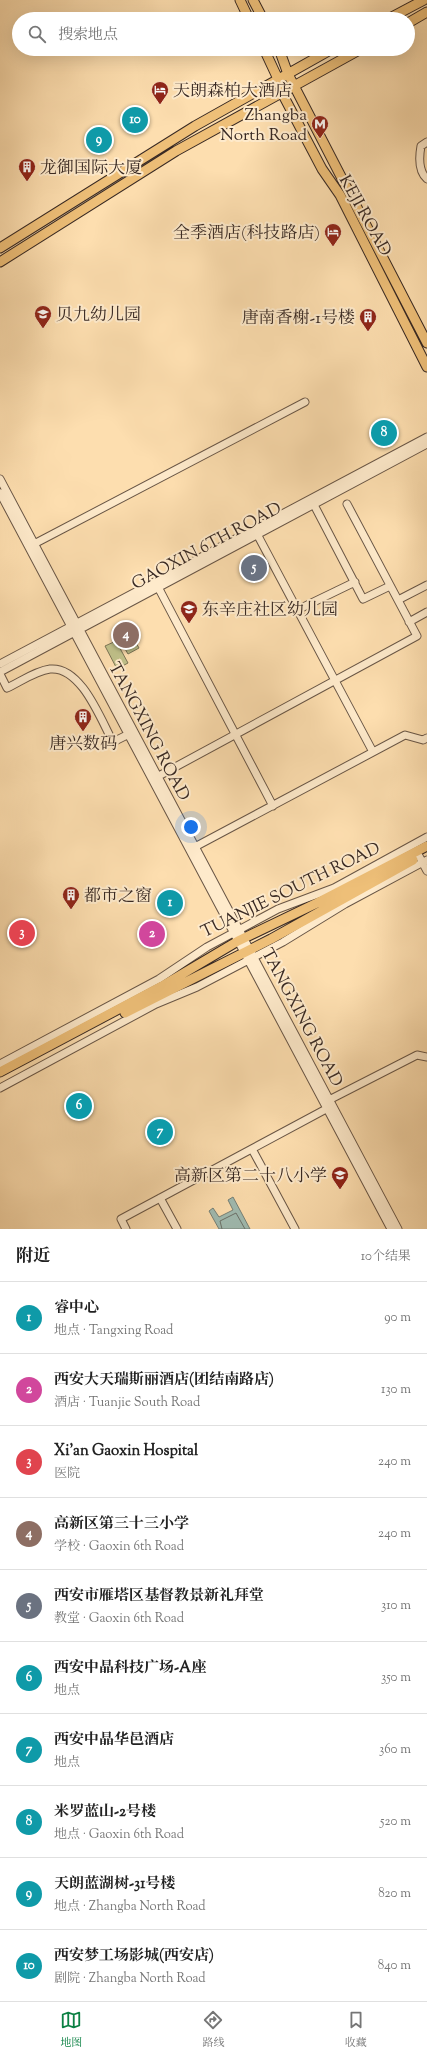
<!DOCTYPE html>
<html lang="zh">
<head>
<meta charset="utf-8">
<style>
	:root { --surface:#fff; --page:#f6f6f6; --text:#222; --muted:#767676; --line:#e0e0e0; --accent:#0b8043 }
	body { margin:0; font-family:"Sorts Mill Goudy","Noto Serif SC",serif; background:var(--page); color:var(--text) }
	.you { position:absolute; left:191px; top:827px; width:14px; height:14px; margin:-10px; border:3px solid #fff; border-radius:50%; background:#1a73e8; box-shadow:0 0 0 6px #1a73e833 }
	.badge { display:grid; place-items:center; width:26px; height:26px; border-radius:50%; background:var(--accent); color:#fff; font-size:13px; font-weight:700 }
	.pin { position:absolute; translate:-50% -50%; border:2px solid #fff; box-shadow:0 1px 4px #0006 }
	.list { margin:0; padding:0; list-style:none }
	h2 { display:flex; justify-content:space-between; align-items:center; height:52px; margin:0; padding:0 16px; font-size:17px }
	h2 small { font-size:13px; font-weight:400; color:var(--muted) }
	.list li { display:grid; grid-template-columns:26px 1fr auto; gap:12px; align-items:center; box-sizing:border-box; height:72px; padding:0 16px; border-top:1px solid var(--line) }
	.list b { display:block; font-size:15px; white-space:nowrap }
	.list p { margin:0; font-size:13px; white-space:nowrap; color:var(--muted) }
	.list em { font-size:13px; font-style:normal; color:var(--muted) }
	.icon { flex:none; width:22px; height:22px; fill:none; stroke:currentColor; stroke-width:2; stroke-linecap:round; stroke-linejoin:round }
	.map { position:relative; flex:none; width:427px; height:1229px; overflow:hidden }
	.search { position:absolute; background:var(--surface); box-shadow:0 4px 16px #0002; left:12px; right:12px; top:12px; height:44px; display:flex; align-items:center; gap:10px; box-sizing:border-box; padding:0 14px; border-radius:22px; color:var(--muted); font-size:15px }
	.sheet { height:772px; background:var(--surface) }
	nav { display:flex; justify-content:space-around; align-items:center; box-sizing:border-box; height:56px; border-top:1px solid var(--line); background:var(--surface); font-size:11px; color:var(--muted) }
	nav a { display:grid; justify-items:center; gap:2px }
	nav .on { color:var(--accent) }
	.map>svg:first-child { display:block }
	.green { fill:#c0c18a; stroke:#7c7556 }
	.water { fill:#a0bbb1; stroke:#768178 }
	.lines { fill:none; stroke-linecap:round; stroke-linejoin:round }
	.shore { stroke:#6c726a; stroke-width:1 }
	.minor-casing { stroke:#695646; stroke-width:9 }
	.major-casing { stroke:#382923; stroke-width:11 }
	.minor { stroke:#feeacb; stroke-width:7 }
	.major { stroke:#eebf78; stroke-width:9 }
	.labels { text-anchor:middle; stroke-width:4; stroke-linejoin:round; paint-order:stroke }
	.poi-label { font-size:17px; fill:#382923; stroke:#feeacb; text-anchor:start }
	.street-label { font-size:17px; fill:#382923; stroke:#feeacb }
</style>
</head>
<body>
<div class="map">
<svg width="427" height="1229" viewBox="0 0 427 1229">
	<rect width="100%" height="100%" fill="#fddeaf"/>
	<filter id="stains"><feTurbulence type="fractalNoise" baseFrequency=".005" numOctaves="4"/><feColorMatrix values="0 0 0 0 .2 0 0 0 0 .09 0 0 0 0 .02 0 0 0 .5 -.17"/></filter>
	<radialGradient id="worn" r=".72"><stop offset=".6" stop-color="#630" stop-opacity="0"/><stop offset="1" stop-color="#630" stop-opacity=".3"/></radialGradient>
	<path class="green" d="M128,629L139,648L128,654L117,635Z
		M116,641L128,663L117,669L105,646Z"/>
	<path class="water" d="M233,1197L250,1229H219L209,1211L213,1208L219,1217L233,1210L228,1200Z"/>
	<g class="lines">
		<path class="shore" d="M222,1229L220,1221L236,1213L245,1229"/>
		<defs>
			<path id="minor" d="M427,142L421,146C419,157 418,171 427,179
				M0,479L398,1229
				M0,493L391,1229
				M312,501L363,599L390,586
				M257,534L373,752
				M34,544L305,402
				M158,587L273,806
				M398,600L427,585
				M297,610L355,582
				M409,622L427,612
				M0,664L427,437
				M0,672L427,444
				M0,674L7,688C20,682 35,671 50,669C81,666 100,718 113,742L129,734
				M155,778L417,636L347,504
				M191,849L405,735L423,740L427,738
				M419,856L427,871
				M0,1064L159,979L207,947L278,909L334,888L427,837
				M0,1088L156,1004L197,987L283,942L345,904L427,860
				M327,1101L417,1055L427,1057
				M252,1149L295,1229
				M160,1198L177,1229
				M126,1229L121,1219L328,1108"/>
			<path id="major" d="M240,0L249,19
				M253,0L263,19
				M388,19L424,0
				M408,23L427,12
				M264,49L278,79L282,93L322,169L340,195L427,367
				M279,49L288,74L427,343
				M0,248L195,126L332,49
				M0,262L176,151L361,49
				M125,1013L271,939L413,860
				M0,1072L162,986L238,941L317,903L427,846"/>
		</defs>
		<use href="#minor" class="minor-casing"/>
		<use href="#major" class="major-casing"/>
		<use href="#minor" class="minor"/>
		<use href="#major" class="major"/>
	</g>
	<defs>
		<symbol id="hotel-pin" viewBox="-11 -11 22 30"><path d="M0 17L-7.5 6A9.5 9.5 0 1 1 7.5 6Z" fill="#8f2418" stroke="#feeacb"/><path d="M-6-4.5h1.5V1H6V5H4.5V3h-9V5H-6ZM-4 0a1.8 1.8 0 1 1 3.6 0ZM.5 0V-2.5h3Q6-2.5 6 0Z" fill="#fff"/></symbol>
		<symbol id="metro-pin" viewBox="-11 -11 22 30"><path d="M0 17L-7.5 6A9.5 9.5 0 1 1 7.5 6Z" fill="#8f2418" stroke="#feeacb"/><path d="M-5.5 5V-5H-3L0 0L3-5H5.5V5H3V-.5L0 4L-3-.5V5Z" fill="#fff"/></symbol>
		<symbol id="building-pin" viewBox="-11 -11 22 30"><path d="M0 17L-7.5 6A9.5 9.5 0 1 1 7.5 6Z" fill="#8f2418" stroke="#feeacb"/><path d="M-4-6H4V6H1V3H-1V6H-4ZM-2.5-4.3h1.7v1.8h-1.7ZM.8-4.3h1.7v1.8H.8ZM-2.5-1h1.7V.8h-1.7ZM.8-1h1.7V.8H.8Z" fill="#fff"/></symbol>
		<symbol id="school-pin" viewBox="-11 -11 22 30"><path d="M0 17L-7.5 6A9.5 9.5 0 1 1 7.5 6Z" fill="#8f2418" stroke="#feeacb"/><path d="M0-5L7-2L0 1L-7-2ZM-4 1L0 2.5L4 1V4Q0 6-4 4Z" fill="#fff"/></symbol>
	</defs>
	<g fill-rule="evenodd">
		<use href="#hotel-pin" x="150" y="80" width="20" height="27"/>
		<use href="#metro-pin" x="310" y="114" width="20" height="27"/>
		<use href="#building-pin" x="17" y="157" width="20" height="27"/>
		<use href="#hotel-pin" x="323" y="222" width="20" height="27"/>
		<use href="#school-pin" x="33" y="304" width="20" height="27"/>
		<use href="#building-pin" x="358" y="307" width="20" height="27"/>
		<use href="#school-pin" x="179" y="599" width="20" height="27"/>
		<use href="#building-pin" x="73" y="707" width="20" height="27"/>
		<use href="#building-pin" x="61" y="885" width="20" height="27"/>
		<use href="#school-pin" x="330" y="1165" width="20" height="27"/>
	</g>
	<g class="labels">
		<g class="poi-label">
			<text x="173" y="96">天朗森柏大酒店</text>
			<text x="307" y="120" text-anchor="end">Zhangba<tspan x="307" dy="20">North Road</tspan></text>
			<text x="40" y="173">龙御国际大厦</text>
			<text x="320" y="238" text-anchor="end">全季酒店(科技路店)</text>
			<text x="56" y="320">贝九幼儿园</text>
			<text x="355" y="323" text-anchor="end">唐南香榭-1号楼</text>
			<text x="202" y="615">东辛庄社区幼儿园</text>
			<text x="83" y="749" text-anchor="middle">唐兴数码</text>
			<text x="84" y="901">都市之窗</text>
			<text x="327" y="1181" text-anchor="end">高新区第二十八小学</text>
		</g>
		<g class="street-label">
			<text transform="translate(366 215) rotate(61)" y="6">KEJI ROAD</text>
			<text transform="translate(206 545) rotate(-28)" y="6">GAOXIN 6TH ROAD</text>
			<text transform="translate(150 731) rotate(62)" y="6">TANGXING ROAD</text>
			<text transform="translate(290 889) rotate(-26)" y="6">TUANJIE SOUTH ROAD</text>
			<text transform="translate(303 1017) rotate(62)" y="6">TANGXING ROAD</text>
		</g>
	</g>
	<rect width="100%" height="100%" filter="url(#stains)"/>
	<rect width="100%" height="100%" fill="url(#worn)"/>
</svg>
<div class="you"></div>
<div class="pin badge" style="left:170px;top:903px;background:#0f9aa8">1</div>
<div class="pin badge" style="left:152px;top:934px;background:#d1479c">2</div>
<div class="pin badge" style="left:22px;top:933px;background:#e0444e">3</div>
<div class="pin badge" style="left:126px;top:635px;background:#8d6e63">4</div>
<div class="pin badge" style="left:254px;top:568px;background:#6b7280">5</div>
<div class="pin badge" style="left:79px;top:1106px;background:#0f9aa8">6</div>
<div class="pin badge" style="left:160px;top:1132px;background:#0f9aa8">7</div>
<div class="pin badge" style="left:384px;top:433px;background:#0f9aa8">8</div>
<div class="pin badge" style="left:99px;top:140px;background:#0f9aa8">9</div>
<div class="pin badge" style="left:135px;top:120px;background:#0f9aa8">10</div>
<div class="search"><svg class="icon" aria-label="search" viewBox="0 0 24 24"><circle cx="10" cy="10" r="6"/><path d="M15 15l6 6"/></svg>搜索地点</div>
</div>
<section class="sheet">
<h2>附近<small>10个结果</small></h2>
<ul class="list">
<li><span class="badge" style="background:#0f9aa8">1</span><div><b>睿中心</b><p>地点 · Tangxing Road</p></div><em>90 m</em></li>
<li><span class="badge" style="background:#d1479c">2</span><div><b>西安大天瑞斯丽酒店(团结南路店)</b><p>酒店 · Tuanjie South Road</p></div><em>130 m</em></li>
<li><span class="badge" style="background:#e0444e">3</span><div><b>Xi'an Gaoxin Hospital</b><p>医院</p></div><em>240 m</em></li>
<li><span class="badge" style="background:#8d6e63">4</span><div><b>高新区第三十三小学</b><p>学校 · Gaoxin 6th Road</p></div><em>240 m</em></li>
<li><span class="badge" style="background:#6b7280">5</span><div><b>西安市雁塔区基督教景新礼拜堂</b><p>教堂 · Gaoxin 6th Road</p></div><em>310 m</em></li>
<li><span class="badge" style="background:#0f9aa8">6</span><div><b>西安中晶科技广场-A座</b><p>地点</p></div><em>350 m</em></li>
<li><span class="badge" style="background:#0f9aa8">7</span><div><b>西安中晶华邑酒店</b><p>地点</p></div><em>360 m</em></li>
<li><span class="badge" style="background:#0f9aa8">8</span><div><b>米罗蓝山-2号楼</b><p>地点 · Gaoxin 6th Road</p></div><em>520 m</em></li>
<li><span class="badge" style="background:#0f9aa8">9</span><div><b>天朗蓝湖树-31号楼</b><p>地点 · Zhangba North Road</p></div><em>820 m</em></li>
<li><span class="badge" style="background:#0f9aa8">10</span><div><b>西安梦工场影城(西安店)</b><p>剧院 · Zhangba North Road</p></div><em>840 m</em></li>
</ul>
</section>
<nav>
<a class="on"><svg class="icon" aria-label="map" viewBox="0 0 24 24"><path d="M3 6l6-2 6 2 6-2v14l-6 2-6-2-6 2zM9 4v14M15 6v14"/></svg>地图</a>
<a><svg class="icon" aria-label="directions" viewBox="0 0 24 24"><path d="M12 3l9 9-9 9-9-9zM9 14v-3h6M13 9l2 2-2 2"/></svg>路线</a>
<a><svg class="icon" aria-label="saved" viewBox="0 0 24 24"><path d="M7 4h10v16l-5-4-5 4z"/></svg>收藏</a>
</nav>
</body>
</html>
